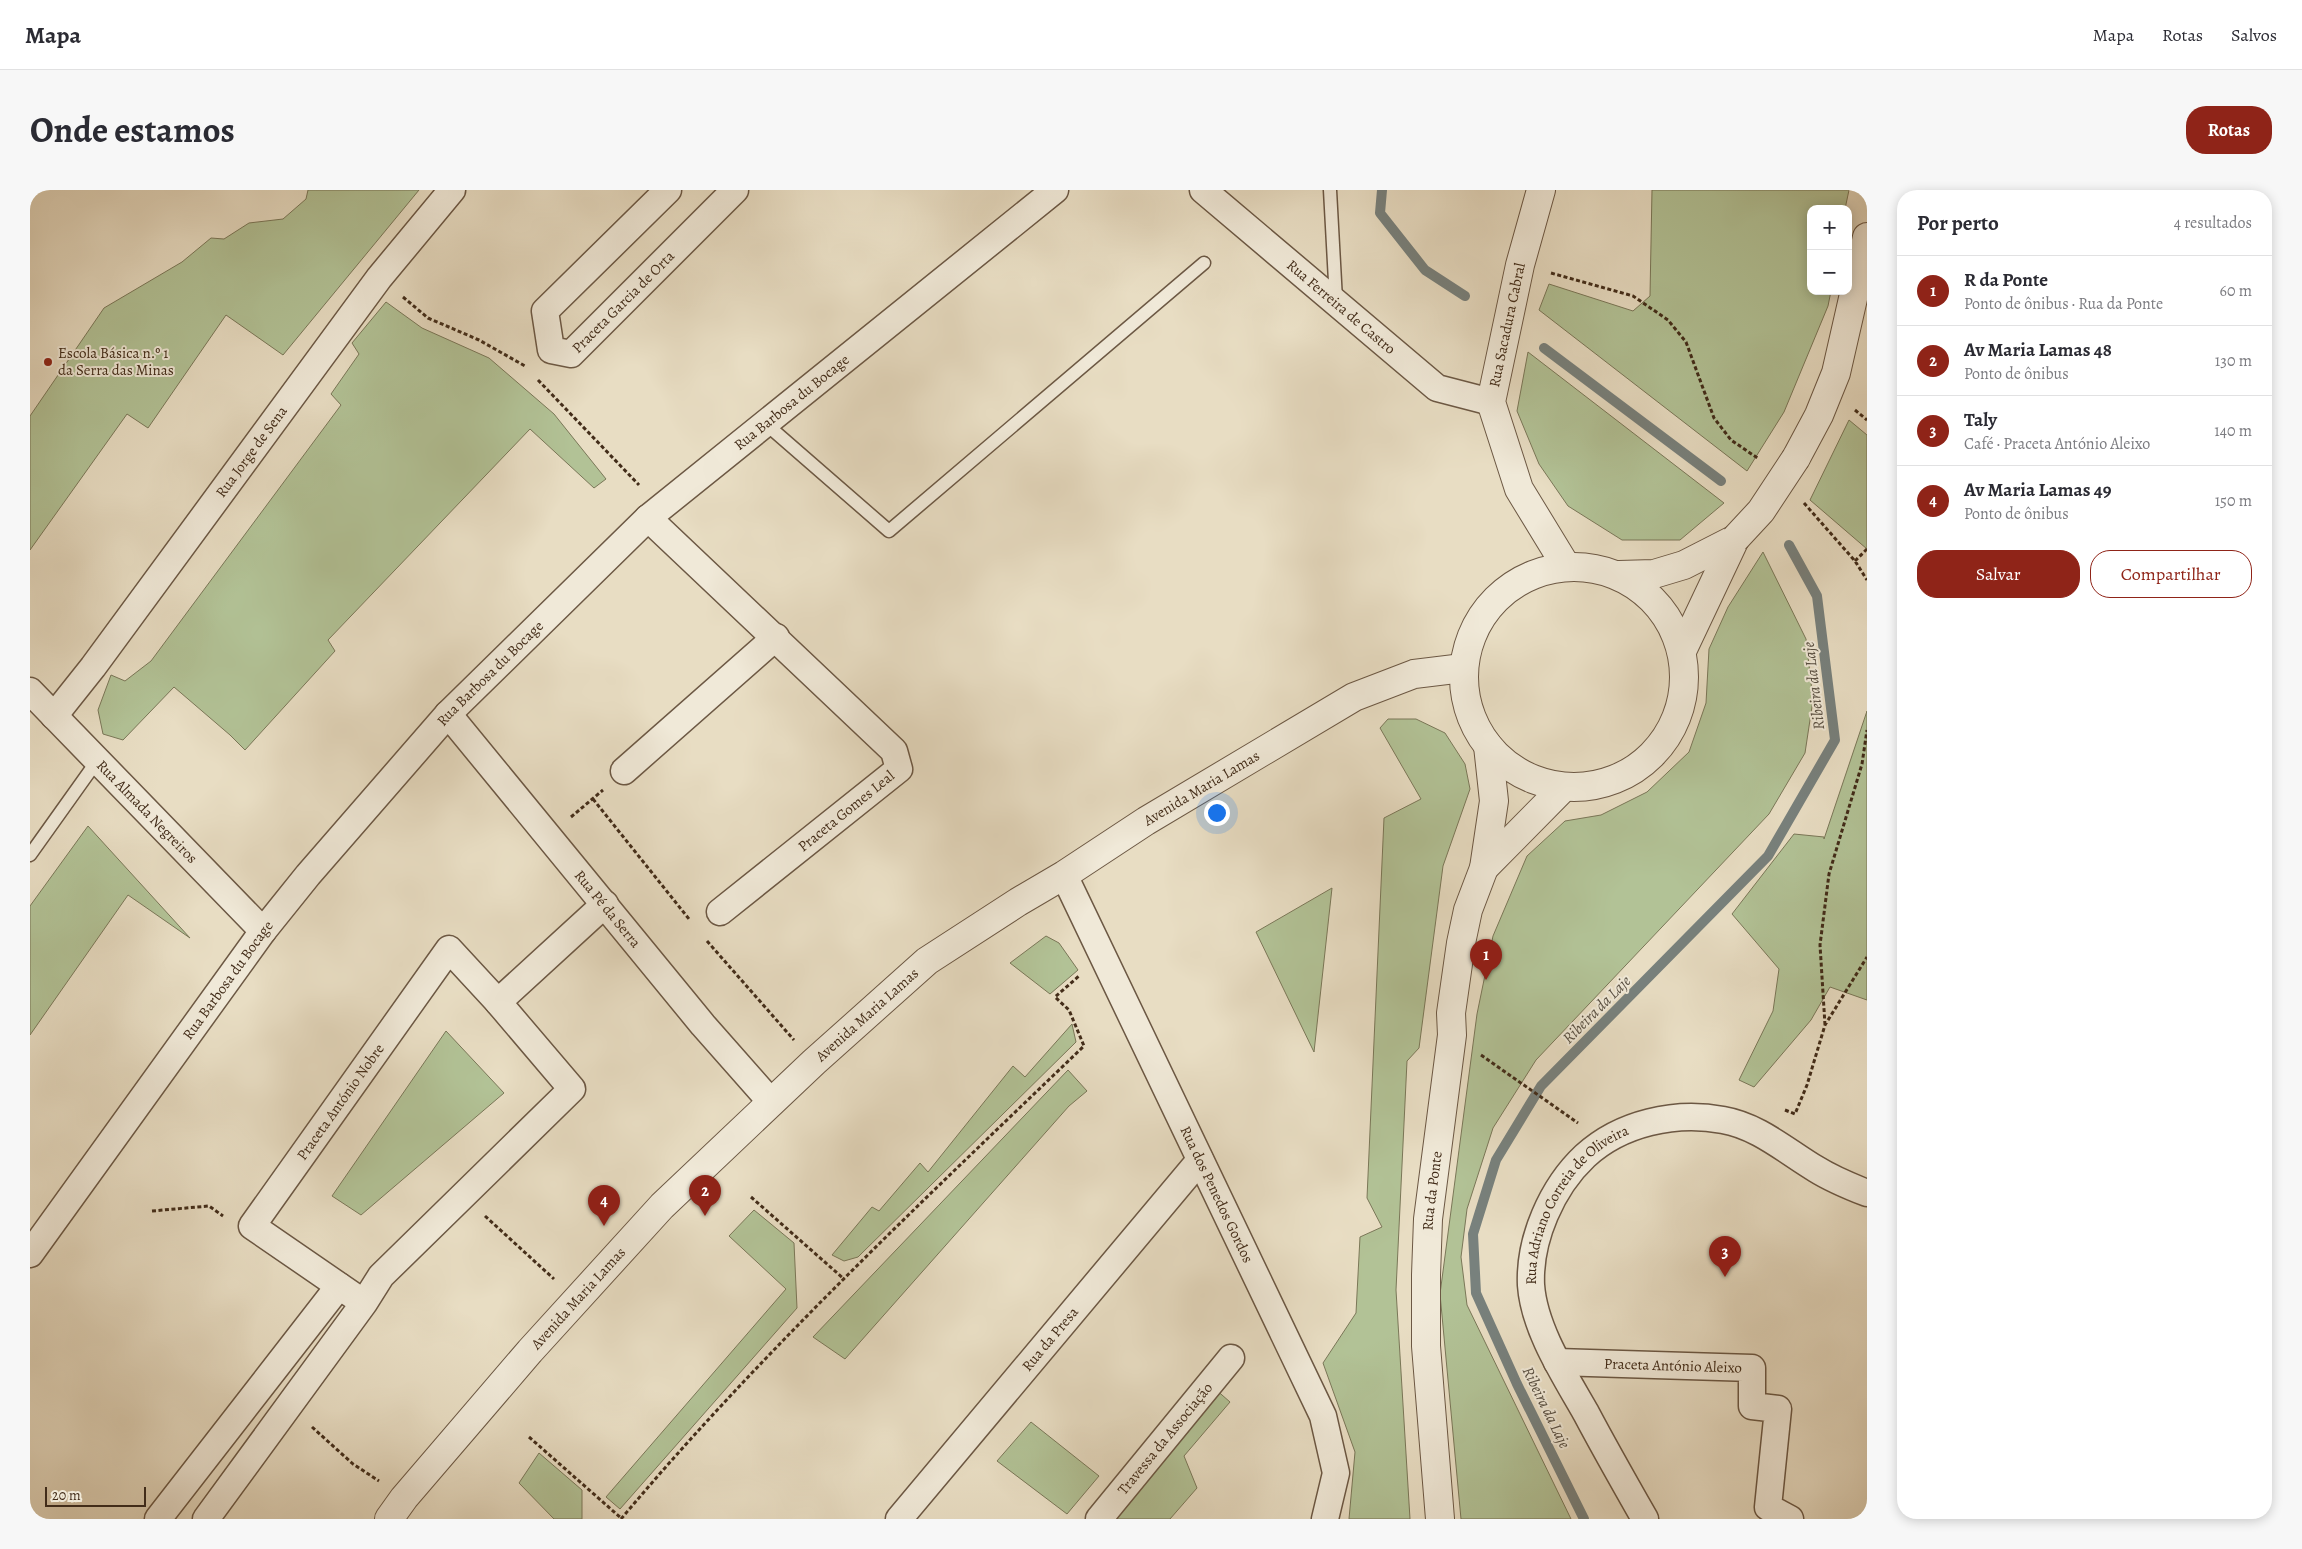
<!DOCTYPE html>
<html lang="pt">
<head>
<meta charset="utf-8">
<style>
	:root { --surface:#fff; --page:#f7f7f7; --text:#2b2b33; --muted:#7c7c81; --line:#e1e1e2; --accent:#8f2418 }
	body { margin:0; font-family:Alegreya,serif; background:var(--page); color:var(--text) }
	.controls { position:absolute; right:15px; top:15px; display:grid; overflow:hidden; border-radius:10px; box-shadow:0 2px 12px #0003 }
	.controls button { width:45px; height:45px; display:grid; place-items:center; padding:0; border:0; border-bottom:1px solid var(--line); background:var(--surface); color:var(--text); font:25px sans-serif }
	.scale { position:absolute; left:15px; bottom:12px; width:101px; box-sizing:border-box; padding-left:5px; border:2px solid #422c19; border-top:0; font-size:14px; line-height:18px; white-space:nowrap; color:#422c19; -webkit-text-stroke:4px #f0e9d8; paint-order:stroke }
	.you { position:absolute; left:1186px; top:622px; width:18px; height:18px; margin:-12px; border:4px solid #fff; border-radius:50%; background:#1a73e8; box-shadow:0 0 0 8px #1a73e833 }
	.badge { display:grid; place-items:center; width:32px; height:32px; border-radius:50%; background:var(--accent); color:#fff; font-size:16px; font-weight:700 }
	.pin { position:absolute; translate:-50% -41px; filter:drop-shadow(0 1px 2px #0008) }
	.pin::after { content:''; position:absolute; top:26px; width:18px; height:15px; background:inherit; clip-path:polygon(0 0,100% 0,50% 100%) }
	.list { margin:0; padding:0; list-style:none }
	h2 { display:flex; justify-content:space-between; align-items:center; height:65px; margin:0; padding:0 20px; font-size:21px }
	h2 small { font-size:16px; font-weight:400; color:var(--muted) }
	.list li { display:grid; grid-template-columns:32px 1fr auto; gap:15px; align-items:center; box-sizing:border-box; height:70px; padding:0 20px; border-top:1px solid var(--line) }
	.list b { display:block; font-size:19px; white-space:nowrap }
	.list p { margin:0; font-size:16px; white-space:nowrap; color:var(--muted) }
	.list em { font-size:16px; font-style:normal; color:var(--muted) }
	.actions { display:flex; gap:10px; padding:15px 20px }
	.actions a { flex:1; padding:11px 0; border:1px solid var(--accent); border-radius:20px; text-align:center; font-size:18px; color:var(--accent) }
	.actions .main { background:var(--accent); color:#fff }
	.map { position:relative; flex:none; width:1837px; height:1329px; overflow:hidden; border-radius:20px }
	header { display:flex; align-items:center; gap:30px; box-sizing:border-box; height:70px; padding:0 25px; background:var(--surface); border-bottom:1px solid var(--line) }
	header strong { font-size:24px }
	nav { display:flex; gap:28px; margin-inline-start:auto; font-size:18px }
	.intro { display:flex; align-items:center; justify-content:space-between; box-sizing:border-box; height:120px; padding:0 30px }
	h1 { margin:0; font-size:35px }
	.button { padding:12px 22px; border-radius:20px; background:var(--accent); color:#fff; font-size:18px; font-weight:700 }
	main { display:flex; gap:30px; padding:0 30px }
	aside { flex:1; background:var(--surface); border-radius:20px; box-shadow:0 2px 12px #0003 }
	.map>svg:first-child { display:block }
	.green { fill:#b2c296; stroke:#7a7758 }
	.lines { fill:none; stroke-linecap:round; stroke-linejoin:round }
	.stream { stroke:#78817d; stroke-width:10 }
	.service-casing { stroke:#6c5844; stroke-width:15 }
	.minor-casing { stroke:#6c5844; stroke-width:29 }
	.tertiary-casing { stroke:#6c5844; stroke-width:30 }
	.path { stroke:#422c19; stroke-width:3; stroke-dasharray:4 2.5; stroke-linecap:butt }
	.service { stroke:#f0e9d8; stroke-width:12 }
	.minor { stroke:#f0e9d8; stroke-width:26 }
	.tertiary { stroke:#f0e9d8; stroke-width:28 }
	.tertiary-bridge-casing { stroke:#6c5844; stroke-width:30; stroke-linecap:butt }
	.tertiary-bridge { stroke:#f0e9d8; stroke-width:28 }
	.poi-dot { fill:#8f2418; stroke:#f0e9d8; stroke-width:2 }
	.labels { text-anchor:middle; stroke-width:4; stroke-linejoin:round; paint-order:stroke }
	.street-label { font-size:15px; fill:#422c19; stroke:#f0e9d8 }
	.poi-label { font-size:15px; fill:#422c19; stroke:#f0e9d8; text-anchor:start }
	.water-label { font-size:16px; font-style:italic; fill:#584f42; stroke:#f0e9d8 }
</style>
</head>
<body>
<header>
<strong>Mapa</strong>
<nav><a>Mapa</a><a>Rotas</a><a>Salvos</a></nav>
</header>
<div class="intro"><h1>Onde estamos</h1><a class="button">Rotas</a></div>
<main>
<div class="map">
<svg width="1837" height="1329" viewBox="0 0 1837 1329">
	<rect width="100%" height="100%" fill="#e8ddc3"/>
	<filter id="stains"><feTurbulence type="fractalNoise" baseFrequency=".004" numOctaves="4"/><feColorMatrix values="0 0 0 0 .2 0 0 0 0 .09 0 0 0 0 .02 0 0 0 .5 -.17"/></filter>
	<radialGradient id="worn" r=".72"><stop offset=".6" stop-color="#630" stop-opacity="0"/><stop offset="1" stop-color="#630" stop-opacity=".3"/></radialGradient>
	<path class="green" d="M278,0H389L253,165L196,125L118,238L97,224L0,360V226L74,118L152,72L181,48L194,49L219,33L253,29L276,9Z
		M1622,0H1819L1815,19H1781V101H1801L1798,116L1754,222L1717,281L1509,120L1519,94L1603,121L1620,106Z
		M356,112L392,138L459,168L524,224L576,289L564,298L500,239L298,450L305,461L215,560L200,545L144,497L93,550L73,544L68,520L81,485L95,491L121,471L311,215L301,204L329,164L322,153Z
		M1498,162L1694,313L1650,350H1592L1538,316L1509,274L1487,221Z
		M1819,230L1837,245V359L1780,310Z
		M1733,362L1776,449L1783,510L1775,563L1739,624L1506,870L1463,938L1437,1019L1431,1067L1437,1115L1541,1329H1431L1410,1104L1447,824L1463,746L1497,666L1535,631L1571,625L1617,602L1659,562L1676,513L1679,459L1698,417Z
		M1837,521V810L1800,797L1781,830L1724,897L1709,890L1743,821L1749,779L1702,724L1764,644L1794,647V649Z
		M1358,529H1386L1415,543L1435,574L1440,599L1413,676L1389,858L1377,871L1366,1100L1380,1329H1319L1325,1262L1293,1173L1326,1123L1330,1047L1352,1037L1337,1008L1354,628L1391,609L1350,538Z
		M58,636L160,748L98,705L0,845V716Z
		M1302,698L1284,862L1226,742Z
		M1016,746L1029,753L1048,780L1020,804L980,773Z
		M1042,834L1046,852L828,1067L814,1071L802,1065L842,1017L849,1021L890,973L898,982L983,876L995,887Z
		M416,841L474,903L331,1025L302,1006Z
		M1038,880L1057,901L1039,916L815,1169L783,1147Z
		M724,1020L764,1053L767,1118L590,1319L576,1307L756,1099L699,1046Z
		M1184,1198L1200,1212L1154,1266L1167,1298L1140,1329H1084Z
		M1001,1232L1069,1286L1037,1324L967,1271Z
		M509,1263L552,1300V1329H524L489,1293Z"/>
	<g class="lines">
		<path class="stream" d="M1352,0L1350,23L1395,80L1435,106
			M1514,158L1691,291
			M1554,1329L1487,1194L1446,1103L1443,1044L1466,970L1511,896L1738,666L1805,550L1787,406L1759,355"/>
		<defs>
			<path id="service" d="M1300,0L1306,110
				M736,234L859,341L1174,73
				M0,665L67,571"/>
			<g id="minor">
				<path id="s1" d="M638,0L515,121L521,160L541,164L705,0"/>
				<path id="s2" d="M1173,0L1407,198L1461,212"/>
				<path d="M618,328L864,561L869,579L690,722"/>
				<path id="s3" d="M0,501L233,741"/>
				<path id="s4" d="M418,524L673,835L741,912"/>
				<path id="s5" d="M24,526L63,477L349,88L422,0"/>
				<path d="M594,581L746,447"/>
				<path id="s6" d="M1034,685L1293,1226L1306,1283L1295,1329"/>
				<path d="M468,812L575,714"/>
				<path id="s7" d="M0,1064L233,741L278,685L418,524L618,328L1025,0"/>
				<path id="s8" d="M1527,1172L1722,1178V1216L1748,1219L1738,1317L1760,1329"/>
				<path d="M128,1329L309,1096"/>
				<path id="s9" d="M176,1329L334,1113L222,1036L419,759L468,812L542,899L351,1086L334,1113"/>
				<path id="s10" d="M869,1329L1170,970"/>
				<path id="s11" d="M1069,1329L1201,1168"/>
				<path id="s12" d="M1615,1329C1595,1294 1575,1259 1556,1223C1535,1186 1504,1139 1501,1095C1499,1049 1522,997 1555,966C1591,933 1645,921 1693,930C1728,936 1756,961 1786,979C1802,989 1819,996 1837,1003"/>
			</g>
			<g id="tertiary">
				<path d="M1511,0L1490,75L1461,212L1489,299L1536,376"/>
				<path d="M1766,268L1789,225L1806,183L1837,47"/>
				<circle cx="1544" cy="487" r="110"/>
				<path d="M1589,385L1624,384L1654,375L1705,349"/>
				<path d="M1652,461L1705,349"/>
				<path d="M1454,678L1534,597"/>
				<path id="s13" d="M359,1329L374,1308L500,1161L632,1016L784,872L897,771L988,712L1034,685L1116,631L1324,507L1384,484L1433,478"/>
				<path id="s14" d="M1410,1329L1396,1156V1085L1398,1029L1422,845L1421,823L1431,753L1438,720L1454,678L1464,611L1458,556"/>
			</g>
		</defs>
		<use href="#service" class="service-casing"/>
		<use href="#minor" class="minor-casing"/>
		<use href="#tertiary" class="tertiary-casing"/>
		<path class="path" d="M1521,83L1603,106L1638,130L1656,152L1684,228L1701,250L1729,269
			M373,107L398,128L449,150L495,176
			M508,190L609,295
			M1825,220L1837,230
			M1774,313L1825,371L1837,390
			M1825,371L1837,359
			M563,609L659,729
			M541,627L573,600
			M677,751L764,850
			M1795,835L1790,755L1799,684L1832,574L1837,540
			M1451,865L1548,933
			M1755,920L1765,924L1777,895L1795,835L1837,767
			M721,1007L814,1089
			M122,1021L179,1016L193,1026
			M455,1026L524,1089
			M282,1237L323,1274L349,1291
			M499,1247L591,1328
			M591,1329C733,1160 895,1009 1054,856L1039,820L1025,807L1049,786"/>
		<use href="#service" class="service"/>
		<use href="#minor" class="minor"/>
		<use href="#tertiary" class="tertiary"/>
		<defs>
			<path id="tertiary-bridge" d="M1705,349L1731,321L1766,268"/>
		</defs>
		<use href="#tertiary-bridge" class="tertiary-bridge-casing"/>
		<use href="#tertiary-bridge" class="tertiary-bridge"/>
	</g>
	<circle class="poi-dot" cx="18" cy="172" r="5"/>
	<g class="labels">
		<g class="street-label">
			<text dy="5" stroke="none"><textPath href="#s1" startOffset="306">Praceta Garcia de Orta</textPath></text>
			<text dy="5" stroke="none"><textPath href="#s2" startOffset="181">Rua Ferreira de Castro</textPath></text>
			<text transform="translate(1477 135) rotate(-78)" y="5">Rua Sacadura Cabral</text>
			<text dy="5" stroke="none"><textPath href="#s7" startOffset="1148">Rua Barbosa du Bocage</textPath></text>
			<text dy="5" stroke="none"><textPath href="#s5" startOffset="330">Rua Jorge de Sena</textPath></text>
			<text dy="5" stroke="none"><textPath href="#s7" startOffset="742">Rua Barbosa du Bocage</textPath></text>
			<text dy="5" stroke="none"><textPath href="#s13" startOffset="1101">Avenida Maria Lamas</textPath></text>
			<text dy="5" stroke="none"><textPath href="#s3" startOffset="168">Rua Almada Negreiros</textPath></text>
			<text transform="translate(816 621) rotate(-39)" y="5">Praceta Gomes Leal</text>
			<text dy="5" stroke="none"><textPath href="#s4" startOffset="252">Rua Pé da Serra</textPath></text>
			<text dy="5" stroke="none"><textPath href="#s7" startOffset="338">Rua Barbosa du Bocage</textPath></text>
			<text dy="5" stroke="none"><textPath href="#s13" startOffset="696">Avenida Maria Lamas</textPath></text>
			<text dy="5" stroke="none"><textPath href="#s9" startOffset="556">Praceta António Nobre</textPath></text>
			<text dy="5" stroke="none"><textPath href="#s14" startOffset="329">Rua da Ponte</textPath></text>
			<text dy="5" stroke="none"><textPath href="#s6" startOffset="354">Rua dos Penedos Gordos</textPath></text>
			<text dy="5" stroke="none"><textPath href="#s12" startOffset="359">Rua Adriano Correia de Oliveira</textPath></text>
			<text dy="5" stroke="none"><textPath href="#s13" startOffset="291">Avenida Maria Lamas</textPath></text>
			<text dy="5" stroke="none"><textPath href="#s10" startOffset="235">Rua da Presa</textPath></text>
			<text dy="5" stroke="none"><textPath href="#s8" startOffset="116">Praceta António Aleixo</textPath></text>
			<text dy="5" stroke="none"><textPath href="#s11" startOffset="104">Travessa da Associação</textPath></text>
		</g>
		<g class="poi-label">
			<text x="28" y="168">Escola Básica n.º 1<tspan x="28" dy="17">da Serra das Minas</tspan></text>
		</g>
		<g class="water-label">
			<text transform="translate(1783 496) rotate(-97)" y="6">Ribeira da Laje</text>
			<text transform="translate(1566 819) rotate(-45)" y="6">Ribeira da Laje</text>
			<text transform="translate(1517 1217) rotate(64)" y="6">Ribeira da Laje</text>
		</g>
	</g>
	<rect width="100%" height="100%" filter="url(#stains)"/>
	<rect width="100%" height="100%" fill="url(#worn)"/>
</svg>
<div class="controls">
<button>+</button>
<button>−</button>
</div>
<div class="scale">20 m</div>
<div class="you"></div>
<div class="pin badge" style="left:1456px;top:790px">1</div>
<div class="pin badge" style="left:675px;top:1026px">2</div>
<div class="pin badge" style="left:1695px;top:1087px">3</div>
<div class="pin badge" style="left:574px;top:1036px">4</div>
</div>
<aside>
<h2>Por perto<small>4 resultados</small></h2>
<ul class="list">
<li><span class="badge">1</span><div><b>R da Ponte</b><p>Ponto de ônibus · Rua da Ponte</p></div><em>60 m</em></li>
<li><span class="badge">2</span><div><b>Av Maria Lamas 48</b><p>Ponto de ônibus</p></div><em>130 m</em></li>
<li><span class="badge">3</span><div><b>Taly</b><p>Café · Praceta António Aleixo</p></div><em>140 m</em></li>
<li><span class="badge">4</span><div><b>Av Maria Lamas 49</b><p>Ponto de ônibus</p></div><em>150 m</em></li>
</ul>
<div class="actions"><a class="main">Salvar</a><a>Compartilhar</a></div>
</aside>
</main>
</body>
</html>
